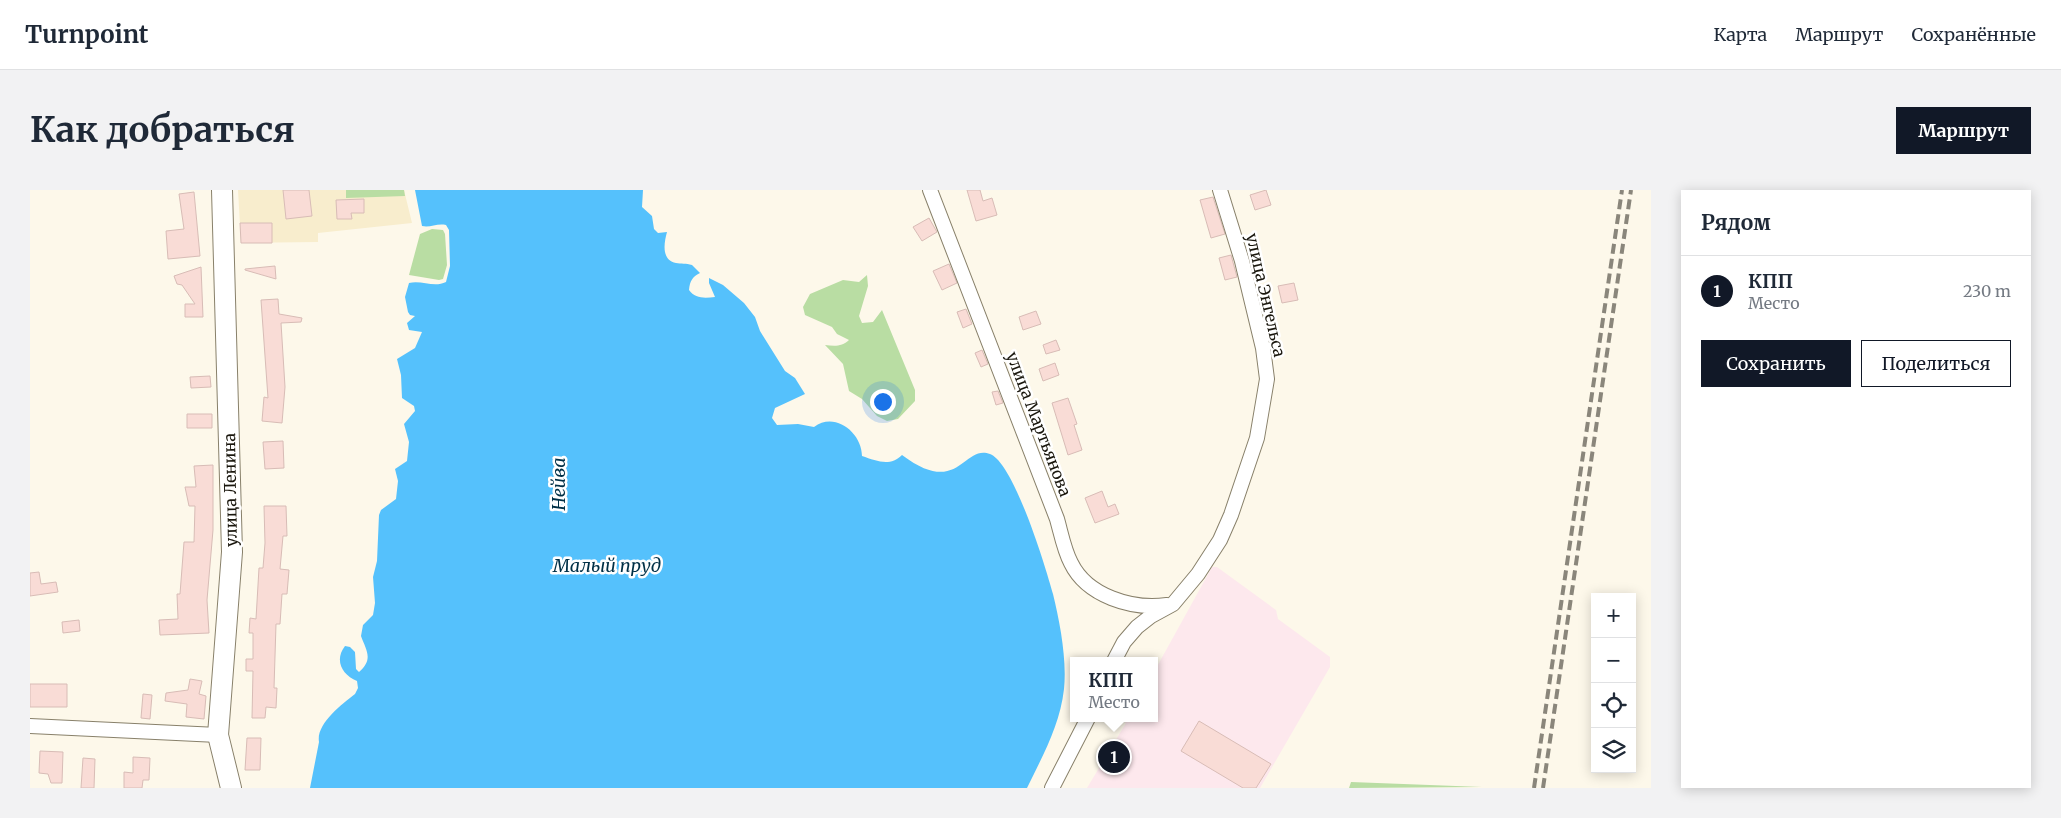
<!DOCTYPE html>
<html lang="ru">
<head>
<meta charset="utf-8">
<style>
	:root { --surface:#fff; --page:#f2f2f3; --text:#1f2937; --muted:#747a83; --line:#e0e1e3; --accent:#111827 }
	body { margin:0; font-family:Merriweather,serif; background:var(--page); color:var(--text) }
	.controls { position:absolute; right:15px; bottom:15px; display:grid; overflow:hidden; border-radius:0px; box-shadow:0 2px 12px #0003 }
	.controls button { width:45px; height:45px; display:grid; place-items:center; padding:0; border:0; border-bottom:1px solid var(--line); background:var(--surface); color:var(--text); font:25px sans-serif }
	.you { position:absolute; left:852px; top:211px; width:18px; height:18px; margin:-12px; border:4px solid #fff; border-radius:50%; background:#1a73e8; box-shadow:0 0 0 8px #1a73e833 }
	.badge { display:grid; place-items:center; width:32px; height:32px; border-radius:50%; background:var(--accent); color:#fff; font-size:16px; font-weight:700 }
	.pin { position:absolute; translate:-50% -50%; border:2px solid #fff; box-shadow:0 1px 5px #0006 }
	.popup { position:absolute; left:1040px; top:467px; width:88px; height:65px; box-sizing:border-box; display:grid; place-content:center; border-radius:0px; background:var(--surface); filter:drop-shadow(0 1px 4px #0005); font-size:16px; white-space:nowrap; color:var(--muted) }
	.popup b { font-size:19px; color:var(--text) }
	.popup::after { content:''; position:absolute; left:50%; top:100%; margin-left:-10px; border:10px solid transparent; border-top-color:var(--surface) }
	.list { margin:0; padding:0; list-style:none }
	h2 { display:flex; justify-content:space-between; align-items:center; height:65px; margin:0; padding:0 20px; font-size:21px }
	h2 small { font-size:16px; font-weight:400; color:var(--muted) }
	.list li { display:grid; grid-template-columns:32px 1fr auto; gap:15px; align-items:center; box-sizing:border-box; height:70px; padding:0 20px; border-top:1px solid var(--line) }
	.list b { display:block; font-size:19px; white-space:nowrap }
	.list p { margin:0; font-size:16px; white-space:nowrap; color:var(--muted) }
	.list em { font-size:16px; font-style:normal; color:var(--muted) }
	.actions { display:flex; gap:10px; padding:15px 20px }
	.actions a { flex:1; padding:11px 0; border:1px solid var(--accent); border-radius:0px; text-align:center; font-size:18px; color:var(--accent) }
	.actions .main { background:var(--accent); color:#fff }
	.icon { flex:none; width:28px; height:28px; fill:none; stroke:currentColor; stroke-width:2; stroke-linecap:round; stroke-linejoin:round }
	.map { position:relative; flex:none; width:1621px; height:598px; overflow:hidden; border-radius:0px }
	header { display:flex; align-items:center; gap:30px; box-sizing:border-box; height:70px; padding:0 25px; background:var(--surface); border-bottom:1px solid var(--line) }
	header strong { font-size:24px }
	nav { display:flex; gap:28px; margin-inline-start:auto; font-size:18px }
	.intro { display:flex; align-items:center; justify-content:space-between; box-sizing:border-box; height:120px; padding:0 30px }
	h1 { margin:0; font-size:35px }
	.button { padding:12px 22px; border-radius:0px; background:var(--accent); color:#fff; font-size:18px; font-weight:700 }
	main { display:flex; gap:30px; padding:0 30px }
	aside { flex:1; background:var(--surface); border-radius:0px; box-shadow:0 2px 12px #0003 }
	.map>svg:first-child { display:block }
	.built { fill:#f8edcd }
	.industrial { fill:#fde8ed }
	.green { fill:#b9dda3 }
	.water { fill:#55c1fc }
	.building { fill:#f9dcd6; stroke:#d8bcb6 }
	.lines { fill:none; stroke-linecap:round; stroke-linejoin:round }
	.street-casing { stroke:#88806a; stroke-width:16 }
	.secondary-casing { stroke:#88806a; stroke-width:22 }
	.street { stroke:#fff; stroke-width:14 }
	.secondary { stroke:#fff; stroke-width:20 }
	.rail { stroke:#8a867b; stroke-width:4; stroke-dasharray:10 5; stroke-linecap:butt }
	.labels { text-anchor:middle; stroke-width:5; stroke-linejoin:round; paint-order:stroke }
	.street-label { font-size:16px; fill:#19160d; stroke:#fff }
	.water-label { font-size:18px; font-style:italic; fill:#003047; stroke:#fff }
</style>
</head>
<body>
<header>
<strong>Turnpoint</strong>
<nav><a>Карта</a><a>Маршрут</a><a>Сохранённые</a></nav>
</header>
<div class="intro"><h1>Как добраться</h1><a class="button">Маршрут</a></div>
<main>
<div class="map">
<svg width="1621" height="598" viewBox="0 0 1621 598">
	<rect width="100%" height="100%" fill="#fdf8ea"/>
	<path class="built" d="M208,0H374L382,33L288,43V52L211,53Z"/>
	<path class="industrial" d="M1182,377H1187L1246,420L1248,429L1300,467V477L1230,598H1057L1096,533L1089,528H1124V482Z"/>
	<path class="green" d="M316,0H374L375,6L316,8Z
		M402,39L413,40L415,44L417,75L413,89L409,90L379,85L390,44Z
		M837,85L838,96L829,126L832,133L843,132L852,120L885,200V211L868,229L857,231L847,226L832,209L819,201L813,174L795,155C804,156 812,157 819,150L807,144L802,137L775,125L773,117L780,104L813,90L829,92Z
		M1321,592L1452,597L1319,598Z"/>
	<path class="water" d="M385,0H613L612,17L622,26L624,39L628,43L637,42C634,53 631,70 646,73C651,74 656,73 662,75L670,83C662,87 660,91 659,100C665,109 675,108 685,107L679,93V88L693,95L714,113L725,127L730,141L755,181L765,188L775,204L745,218L742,228L747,235L768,234L784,237C805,221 832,243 832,266C847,271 860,277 872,265C929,308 933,254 960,264C984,273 1016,378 1023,404C1030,433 1037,469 1034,499C1030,535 1013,565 997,598H280L289,552C286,534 311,515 325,504L328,498L327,491C312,485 304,470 315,456L320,457L325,462L326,479L329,482C344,469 336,460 331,446L333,435L343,425L345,413L343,387L347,371L349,325L351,320L366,309L368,291L365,279L377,271L379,252L374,234L385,221L384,216L372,208L371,185L367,169L385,158L392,142L379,140L377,133L385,126L380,125L378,122L375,107L379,93C392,90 404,98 416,92L420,76L419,40L416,35C407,33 400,38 392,36Z"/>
	<path class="building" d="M253,0H279L282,26L256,29Z
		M937,0H950L953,11L962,8L967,25L946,31Z
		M1236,0L1241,15L1225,20L1220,5Z
		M164,2L170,66L138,69L136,41L154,39L149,4Z
		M1183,7L1195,44L1181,48L1170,10Z
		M334,9V23H321L322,29H307L306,10Z
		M899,28L907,42L892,51L883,37Z
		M210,33H242V53H211Z
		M1201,65L1207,87L1195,90L1189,68Z
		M919,74L927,93L912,100L903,81Z
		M245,76L246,89L215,80V79Z
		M171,77L173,127H155V114H165L152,95L147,94L144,86Z
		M1264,93L1268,110L1252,113L1248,96Z
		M248,109L249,124L272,128L271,132L251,133L255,197L252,233L232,231L234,207L238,208L231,110Z
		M936,119L942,134L933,138L927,122Z
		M1006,121L1011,134L993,140L989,127Z
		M1026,150L1030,160L1016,164L1013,155Z
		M952,160L958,174L951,177L945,163Z
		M1025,173L1029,185L1013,191L1009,179Z
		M180,186L181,197L161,198L160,187Z
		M968,201L973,213L966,215L962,202Z
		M1038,208L1047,234L1044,235L1052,260L1038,265L1022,213Z
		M157,224H182V238H157Z
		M253,251L254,278L235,279L233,252Z
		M183,275V340L177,410L179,443L130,445L129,430L148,429L147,404H150L154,352H164L165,316H159L155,297H166L164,276Z
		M1072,301L1078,317L1085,314L1089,324L1065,333L1055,308Z
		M234,316H256L257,346H253L250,379L259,380L257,404H252L250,434H246L244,498H247L246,518L236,517L235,528H222L223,481H216V469H223V443H219L220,428L226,429L229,378H233L235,353Z
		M9,382L11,394L26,392L28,402L0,406V383Z
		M49,430L50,441L33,443L32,432Z
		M160,489L172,491L169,504L176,506L174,529L156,527L157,514L135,511L136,503L158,500Z
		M0,494H37V517H0Z
		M113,504L122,505L120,529L111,528Z
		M1169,531L1241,574L1226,598H1213L1151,561Z
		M217,548H231L230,580H215Z
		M1083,560L1091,565L1085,575L1076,570Z
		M10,561L33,562L32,593H21L18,584L9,583Z
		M103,567L120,568L119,590H113L112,598H94V582L103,583Z
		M53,568L65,569L64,598H51Z"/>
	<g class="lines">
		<defs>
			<path id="street" d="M900,0L1027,329C1031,343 1034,360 1041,373C1057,406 1102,420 1137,415
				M1084,471L1094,452L1107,437L1121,426L1143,414L1168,384L1190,350L1201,325L1227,248L1237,189L1233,158L1212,71L1190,0
				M0,536L188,545
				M1022,598L1058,528"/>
			<path id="secondary" d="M192,0L202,362L188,545L201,598"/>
		</defs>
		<use href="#street" class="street-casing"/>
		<use href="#secondary" class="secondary-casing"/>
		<use href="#street" class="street"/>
		<use href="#secondary" class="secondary"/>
		<path class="rail" d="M1504,598L1592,0
			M1513,598L1601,0"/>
	</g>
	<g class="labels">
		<g class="street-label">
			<text transform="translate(1236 105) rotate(77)" y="6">улица Энгельса</text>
			<text transform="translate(1009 234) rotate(69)" y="6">улица Мартьянова</text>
			<text transform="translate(200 300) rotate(-91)" y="6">улица Ленина</text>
		</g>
		<g class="water-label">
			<text transform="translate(529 294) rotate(-90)" y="6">Нейва</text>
			<text x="577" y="382">Малый пруд</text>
		</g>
	</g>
</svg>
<div class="controls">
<button>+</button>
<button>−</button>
<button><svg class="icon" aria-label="locate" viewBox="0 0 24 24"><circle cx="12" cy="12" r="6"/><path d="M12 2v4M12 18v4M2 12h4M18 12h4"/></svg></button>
<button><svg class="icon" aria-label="layers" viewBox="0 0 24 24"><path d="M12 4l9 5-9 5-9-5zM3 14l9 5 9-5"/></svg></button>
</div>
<div class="you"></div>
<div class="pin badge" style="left:1084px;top:567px">1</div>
<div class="popup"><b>КПП</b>Место</div>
</div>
<aside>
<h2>Рядом<small></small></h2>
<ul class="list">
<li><span class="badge">1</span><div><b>КПП</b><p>Место</p></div><em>230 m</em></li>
</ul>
<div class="actions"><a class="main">Сохранить</a><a>Поделиться</a></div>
</aside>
</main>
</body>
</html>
